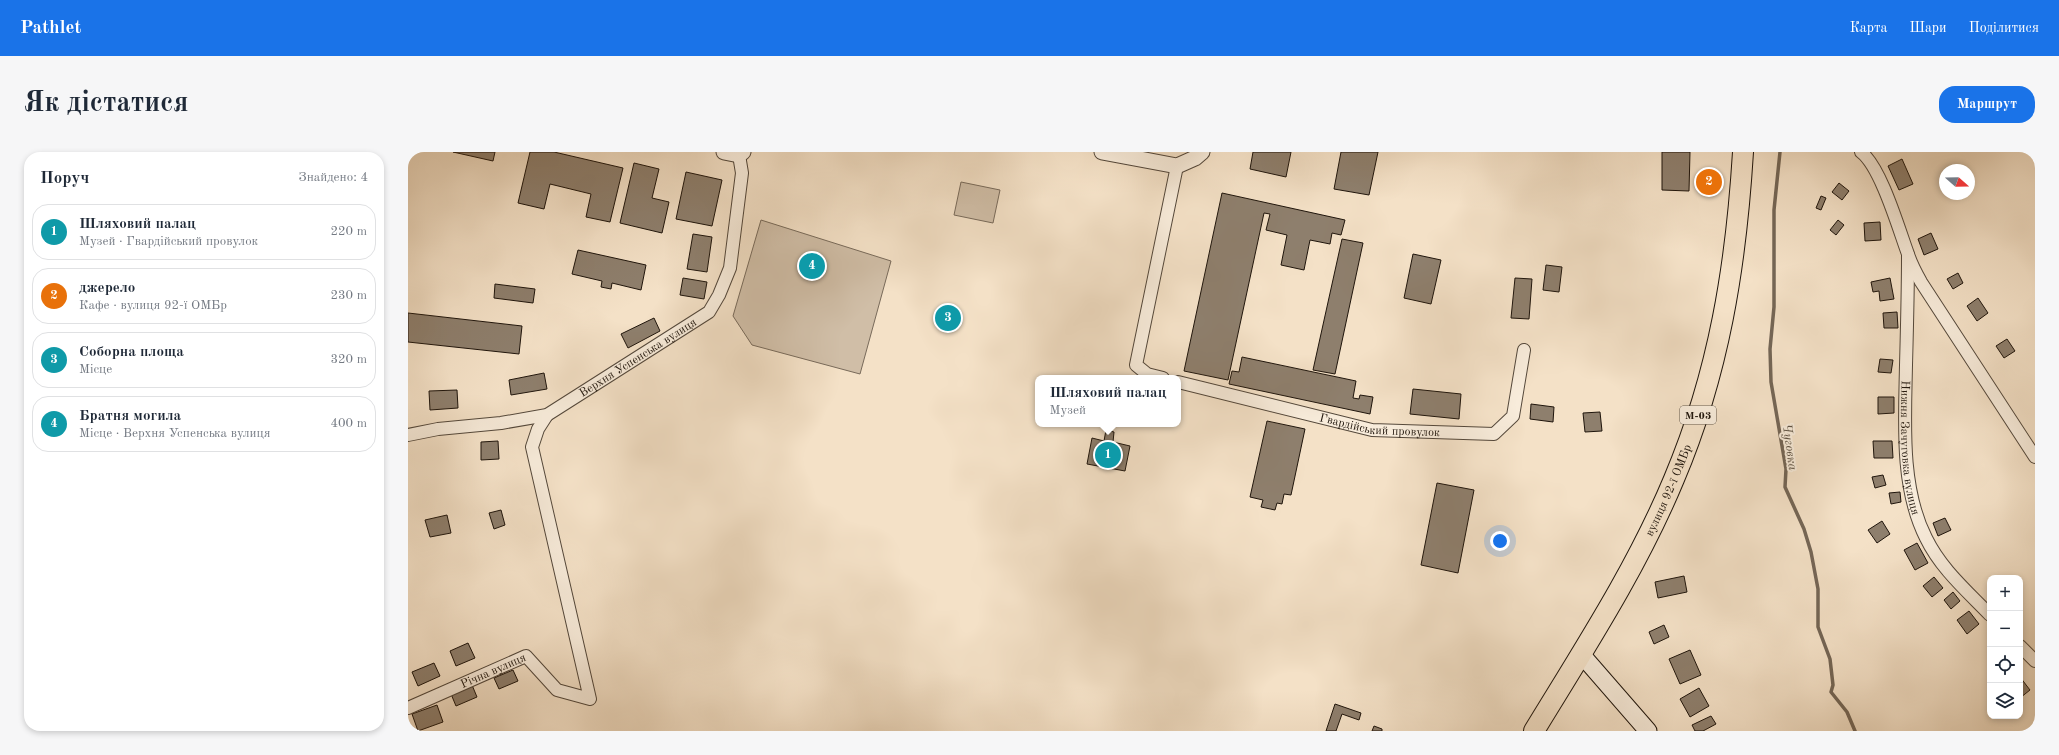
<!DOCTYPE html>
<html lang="uk">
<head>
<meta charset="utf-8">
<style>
	:root { --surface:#fff; --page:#f6f6f7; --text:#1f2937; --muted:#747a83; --line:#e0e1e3; --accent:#1a73e8 }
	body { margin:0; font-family:"Old Standard TT",serif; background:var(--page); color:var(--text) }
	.controls { position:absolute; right:12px; bottom:12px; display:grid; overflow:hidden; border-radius:8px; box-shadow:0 2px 6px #0003 }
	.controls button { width:36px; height:36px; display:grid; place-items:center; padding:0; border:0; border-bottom:1px solid var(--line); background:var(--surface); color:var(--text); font:20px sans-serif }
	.compass { position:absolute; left:1531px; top:12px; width:36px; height:36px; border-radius:50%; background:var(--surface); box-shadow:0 2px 6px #0003; rotate:110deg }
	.you { position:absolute; left:1092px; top:389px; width:14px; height:14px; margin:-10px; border:3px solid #fff; border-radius:50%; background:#1a73e8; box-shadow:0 0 0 6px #1a73e833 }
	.badge { display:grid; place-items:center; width:26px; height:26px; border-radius:50%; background:var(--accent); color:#fff; font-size:13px; font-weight:700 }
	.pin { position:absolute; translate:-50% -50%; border:2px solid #fff; box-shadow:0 1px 4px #0006 }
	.popup { position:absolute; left:627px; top:223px; width:146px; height:52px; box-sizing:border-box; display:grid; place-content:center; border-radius:8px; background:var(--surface); filter:drop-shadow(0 1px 3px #0005); font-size:13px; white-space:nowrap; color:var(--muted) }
	.popup b { font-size:15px; color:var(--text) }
	.popup::after { content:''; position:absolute; left:50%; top:100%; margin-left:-8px; border:8px solid transparent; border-top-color:var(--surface) }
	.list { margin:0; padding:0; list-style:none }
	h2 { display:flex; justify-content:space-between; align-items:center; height:52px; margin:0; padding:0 16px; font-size:17px }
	h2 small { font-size:13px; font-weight:400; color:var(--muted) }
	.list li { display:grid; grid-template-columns:26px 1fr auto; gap:12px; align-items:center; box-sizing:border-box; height:56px; margin:0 8px 8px; padding:0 8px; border:1px solid var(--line); border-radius:16px }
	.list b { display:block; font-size:15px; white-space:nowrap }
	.list p { margin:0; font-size:13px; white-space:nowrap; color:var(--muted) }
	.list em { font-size:13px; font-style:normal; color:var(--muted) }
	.icon { flex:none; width:22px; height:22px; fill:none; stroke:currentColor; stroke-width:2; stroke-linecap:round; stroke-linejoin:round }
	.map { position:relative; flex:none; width:1627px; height:579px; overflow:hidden; border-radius:16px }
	header { display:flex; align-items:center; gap:24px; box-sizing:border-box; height:56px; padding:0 20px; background:var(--accent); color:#fff }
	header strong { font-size:19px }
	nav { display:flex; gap:22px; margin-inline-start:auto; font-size:14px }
	.intro { display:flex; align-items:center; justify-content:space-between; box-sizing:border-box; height:96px; padding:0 24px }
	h1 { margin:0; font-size:28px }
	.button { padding:10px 18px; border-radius:16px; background:var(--accent); color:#fff; font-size:14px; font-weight:700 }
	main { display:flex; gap:24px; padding:0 24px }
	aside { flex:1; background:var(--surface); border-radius:16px; box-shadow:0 2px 6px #0003 }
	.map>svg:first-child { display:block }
	.green { fill:#d0bea7; stroke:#786a5a }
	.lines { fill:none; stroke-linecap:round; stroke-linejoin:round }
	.stream { stroke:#746656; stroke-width:3.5 }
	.building { fill:#8e7f6d; stroke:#1f150c }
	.minor-casing { stroke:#54483b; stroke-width:14 }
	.tertiary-casing { stroke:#54483b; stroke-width:17 }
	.secondary-casing { stroke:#1f150c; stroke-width:19 }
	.trunk-casing { stroke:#1f150c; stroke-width:22 }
	.minor { stroke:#f8ecdb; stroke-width:12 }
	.tertiary { stroke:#f8ecdb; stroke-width:15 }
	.secondary { stroke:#f8ecdb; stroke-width:17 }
	.trunk { stroke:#f4e1c7; stroke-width:20 }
	.labels { text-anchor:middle; stroke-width:4; stroke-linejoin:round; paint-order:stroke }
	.shield { fill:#f8ecdb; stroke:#60564a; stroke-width:1 }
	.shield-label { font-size:11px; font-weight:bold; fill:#1f150c }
	.street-label { font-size:12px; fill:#1f150c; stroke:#f8ecdb }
	.water-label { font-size:13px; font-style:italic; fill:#5e5243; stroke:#f8ecdb }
</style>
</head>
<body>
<header>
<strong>Pathlet</strong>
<nav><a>Карта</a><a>Шари</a><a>Поділитися</a></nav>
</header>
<div class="intro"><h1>Як дістатися</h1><a class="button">Маршрут</a></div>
<main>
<aside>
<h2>Поруч<small>Знайдено: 4</small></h2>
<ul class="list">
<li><span class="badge" style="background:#0f9aa8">1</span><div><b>Шляховий палац</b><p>Музей · Гвардійський провулок</p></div><em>220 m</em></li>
<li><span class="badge" style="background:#e8710a">2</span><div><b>джерело</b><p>Кафе · вулиця 92-ї ОМБр</p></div><em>230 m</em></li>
<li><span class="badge" style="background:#0f9aa8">3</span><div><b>Соборна площа</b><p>Місце</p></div><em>320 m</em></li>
<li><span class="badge" style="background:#0f9aa8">4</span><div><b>Братня могила</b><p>Місце · Верхня Успенська вулиця</p></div><em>400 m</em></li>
</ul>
</aside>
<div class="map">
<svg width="1627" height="579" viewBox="0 0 1627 579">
	<rect width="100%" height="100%" fill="#f4e1c7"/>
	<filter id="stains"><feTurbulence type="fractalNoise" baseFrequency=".005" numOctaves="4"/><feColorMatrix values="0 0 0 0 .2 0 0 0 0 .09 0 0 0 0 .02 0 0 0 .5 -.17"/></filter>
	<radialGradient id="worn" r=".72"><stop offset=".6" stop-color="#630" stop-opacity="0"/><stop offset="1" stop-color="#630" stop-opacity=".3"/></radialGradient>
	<path class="green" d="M553,30L592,38L585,71L546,63Z
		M353,68L483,109L452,222L344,193L325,164Z"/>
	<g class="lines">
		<path class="stream" d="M1372,0L1366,58V155L1362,197L1363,230L1378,317L1377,335L1396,377L1403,400L1410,437V475L1422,507L1425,533L1423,540L1439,560L1447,579"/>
	</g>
	<path class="building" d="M45,0H87L85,9Z
		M122,0H146L215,16L202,70L178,65L183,42L142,32L136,57L110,51Z
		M845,0H883L878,25L842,17Z
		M933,0H970L961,43L926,37Z
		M1254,0H1282L1281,39L1254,38Z
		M1494,7L1505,32L1491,38L1480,14Z
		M226,11L251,17L244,46L261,50L254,81L212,71Z
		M278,20L314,28L304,74L268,67Z
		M1431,31L1441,39L1434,48L1424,40Z
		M814,41L937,68L933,83L924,81L922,92L902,88L896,118L873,113L879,83L858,78L862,62L856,61L820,228L776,219Z
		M1413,44L1418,46L1413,58L1408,56Z
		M1430,68L1436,73L1428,83L1422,78Z
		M1472,70L1473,88L1457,89L1456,71Z
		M1523,81L1530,97L1516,103L1510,87Z
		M285,82L304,85L299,120L279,117Z
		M934,87L955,91L927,222L905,218Z
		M170,98L238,113L233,138L204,131L203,137L193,135L194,129L164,122Z
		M1005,102L1033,108L1023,152L996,146Z
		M1138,113L1154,115L1151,140L1135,138Z
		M1550,121L1555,131L1545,137L1539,127Z
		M275,126L299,130L296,147L272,143Z
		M1107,126L1124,127L1121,167L1103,166Z
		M1482,126L1486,147L1472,149L1471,139L1465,140L1463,130Z
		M87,132L127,137L125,151L86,146Z
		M1570,146L1580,161L1569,169L1559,154Z
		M1489,160L1490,176H1476L1475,161Z
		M0,161L114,174L111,202L0,190Z
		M246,166L252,179L220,196L213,182Z
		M1599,187L1607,199L1596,206L1588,194Z
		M834,205L948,229L945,246L951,247L952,243L965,245L962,262L821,232L824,219L831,220Z
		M1472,207L1485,208L1483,221L1470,220Z
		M136,221L139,237L103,243L101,228Z
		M1005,237L1053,242L1051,267L1002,262Z
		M49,238L50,256L22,258L21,239Z
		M1470,245H1486V261L1470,262Z
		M1123,252L1146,255L1145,270L1122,267Z
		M1192,260L1194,279L1177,280L1175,261Z
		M859,269L897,277L883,343L876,342L874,352L869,351L867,358L853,355L855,348L842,345Z
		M698,278L706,280L705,290L722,294L717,319L679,312L684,286L696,289Z
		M90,289L91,307L73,308V290Z
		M1465,289H1484L1485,306H1466Z
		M1475,323L1478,333L1467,336L1464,325Z
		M1029,331L1066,338L1050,421L1013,413Z
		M1492,340L1493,350L1483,352L1481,341Z
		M93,358L97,373L86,377L81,361Z
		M39,363L43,381L22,385L17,368Z
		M1537,366L1543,378L1530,384L1525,371Z
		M1474,369L1482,382L1469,391L1460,378Z
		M1509,391L1520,411L1507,418L1496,398Z
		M1276,424L1279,440L1250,446L1247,430Z
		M1526,425L1535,436L1524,445L1515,434Z
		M1545,440L1552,449L1543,457L1536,448Z
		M1561,459L1571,472L1559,482L1549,468Z
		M1256,473L1261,485L1246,492L1241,480Z
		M60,491L67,506L48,514L42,499Z
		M1282,498L1293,523L1272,532L1261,507Z
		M26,511L32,524L10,534L4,520Z
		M105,518L110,529L91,537L86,526Z
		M1612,525L1622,538L1612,546Z
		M64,533L69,545L48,554L43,542Z
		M1291,536L1301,554L1282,565L1272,547Z
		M927,552L953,561L951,568L934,562L928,579H918Z
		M29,553L35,570L10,579L4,562Z
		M1303,564L1308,572L1295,579H1287L1284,573Z
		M966,574L974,577V579H964Z"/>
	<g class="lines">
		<defs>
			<g id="minor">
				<path d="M1453,0C1473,15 1491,78 1500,102C1503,112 1508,121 1513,130L1627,305"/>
				<path id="s1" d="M1500,103C1500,140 1499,176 1498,213C1497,268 1492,335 1518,386C1533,417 1559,439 1582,463"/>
				<path d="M755,226L739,222L728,213L769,14"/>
				<path id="s2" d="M770,230L964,278L1086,282L1105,264L1116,198"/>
				<path id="s3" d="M0,283L30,277L93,271L139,263L301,160L311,143L322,116L334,21L331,3"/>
				<path d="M1612,494L1627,509"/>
				<path id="s4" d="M0,556L118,504L149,538L182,547L124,295L130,277L139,263"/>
			</g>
			<path id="tertiary" d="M316,0L331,3L335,0
				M694,0L769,14L787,6L794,0"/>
			<path id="secondary" d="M1173,502L1240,579"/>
			<g id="trunk">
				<path id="s5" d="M1126,579C1176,497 1229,416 1266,327C1311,221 1328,114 1335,0"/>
			</g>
		</defs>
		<use href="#minor" class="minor-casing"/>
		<use href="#tertiary" class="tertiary-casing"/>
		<use href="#secondary" class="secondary-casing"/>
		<use href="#trunk" class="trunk-casing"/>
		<use href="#minor" class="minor"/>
		<use href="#tertiary" class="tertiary"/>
		<use href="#secondary" class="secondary"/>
		<use href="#trunk" class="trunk"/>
	</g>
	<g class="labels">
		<rect class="shield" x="1272" y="254" width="36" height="18" rx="3"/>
		<g class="shield-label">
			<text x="1290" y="267">М-03</text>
		</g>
		<g class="street-label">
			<text dy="4" stroke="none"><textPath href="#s3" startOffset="248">Верхня Успенська вулиця</textPath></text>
			<text dy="4" stroke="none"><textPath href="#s2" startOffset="207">Гвардійський провулок</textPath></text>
			<text dy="4" stroke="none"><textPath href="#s1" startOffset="193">Нижня Зачуговка вулиця</textPath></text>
			<text dy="4" stroke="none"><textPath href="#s5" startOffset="276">вулиця 92-ї ОМБр</textPath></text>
			<text dy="4" stroke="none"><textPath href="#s4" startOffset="93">Річна вулиця</textPath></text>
		</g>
		<g class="water-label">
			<text transform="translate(1383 295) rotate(82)" y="5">Чуговка</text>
		</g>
	</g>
	<rect width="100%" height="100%" filter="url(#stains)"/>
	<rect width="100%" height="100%" fill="url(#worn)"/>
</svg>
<div class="controls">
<button>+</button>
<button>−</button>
<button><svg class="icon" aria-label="locate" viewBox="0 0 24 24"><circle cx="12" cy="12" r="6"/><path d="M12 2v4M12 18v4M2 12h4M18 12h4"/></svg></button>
<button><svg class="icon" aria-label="layers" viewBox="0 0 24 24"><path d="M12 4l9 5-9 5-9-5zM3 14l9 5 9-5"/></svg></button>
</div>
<svg class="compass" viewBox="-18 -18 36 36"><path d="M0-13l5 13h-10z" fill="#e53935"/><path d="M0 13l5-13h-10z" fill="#747a83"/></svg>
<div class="you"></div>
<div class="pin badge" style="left:700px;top:303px;background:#0f9aa8">1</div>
<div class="popup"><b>Шляховий палац</b>Музей</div>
<div class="pin badge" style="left:1301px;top:30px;background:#e8710a">2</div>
<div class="pin badge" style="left:540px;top:166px;background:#0f9aa8">3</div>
<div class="pin badge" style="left:404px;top:114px;background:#0f9aa8">4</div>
</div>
</main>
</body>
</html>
